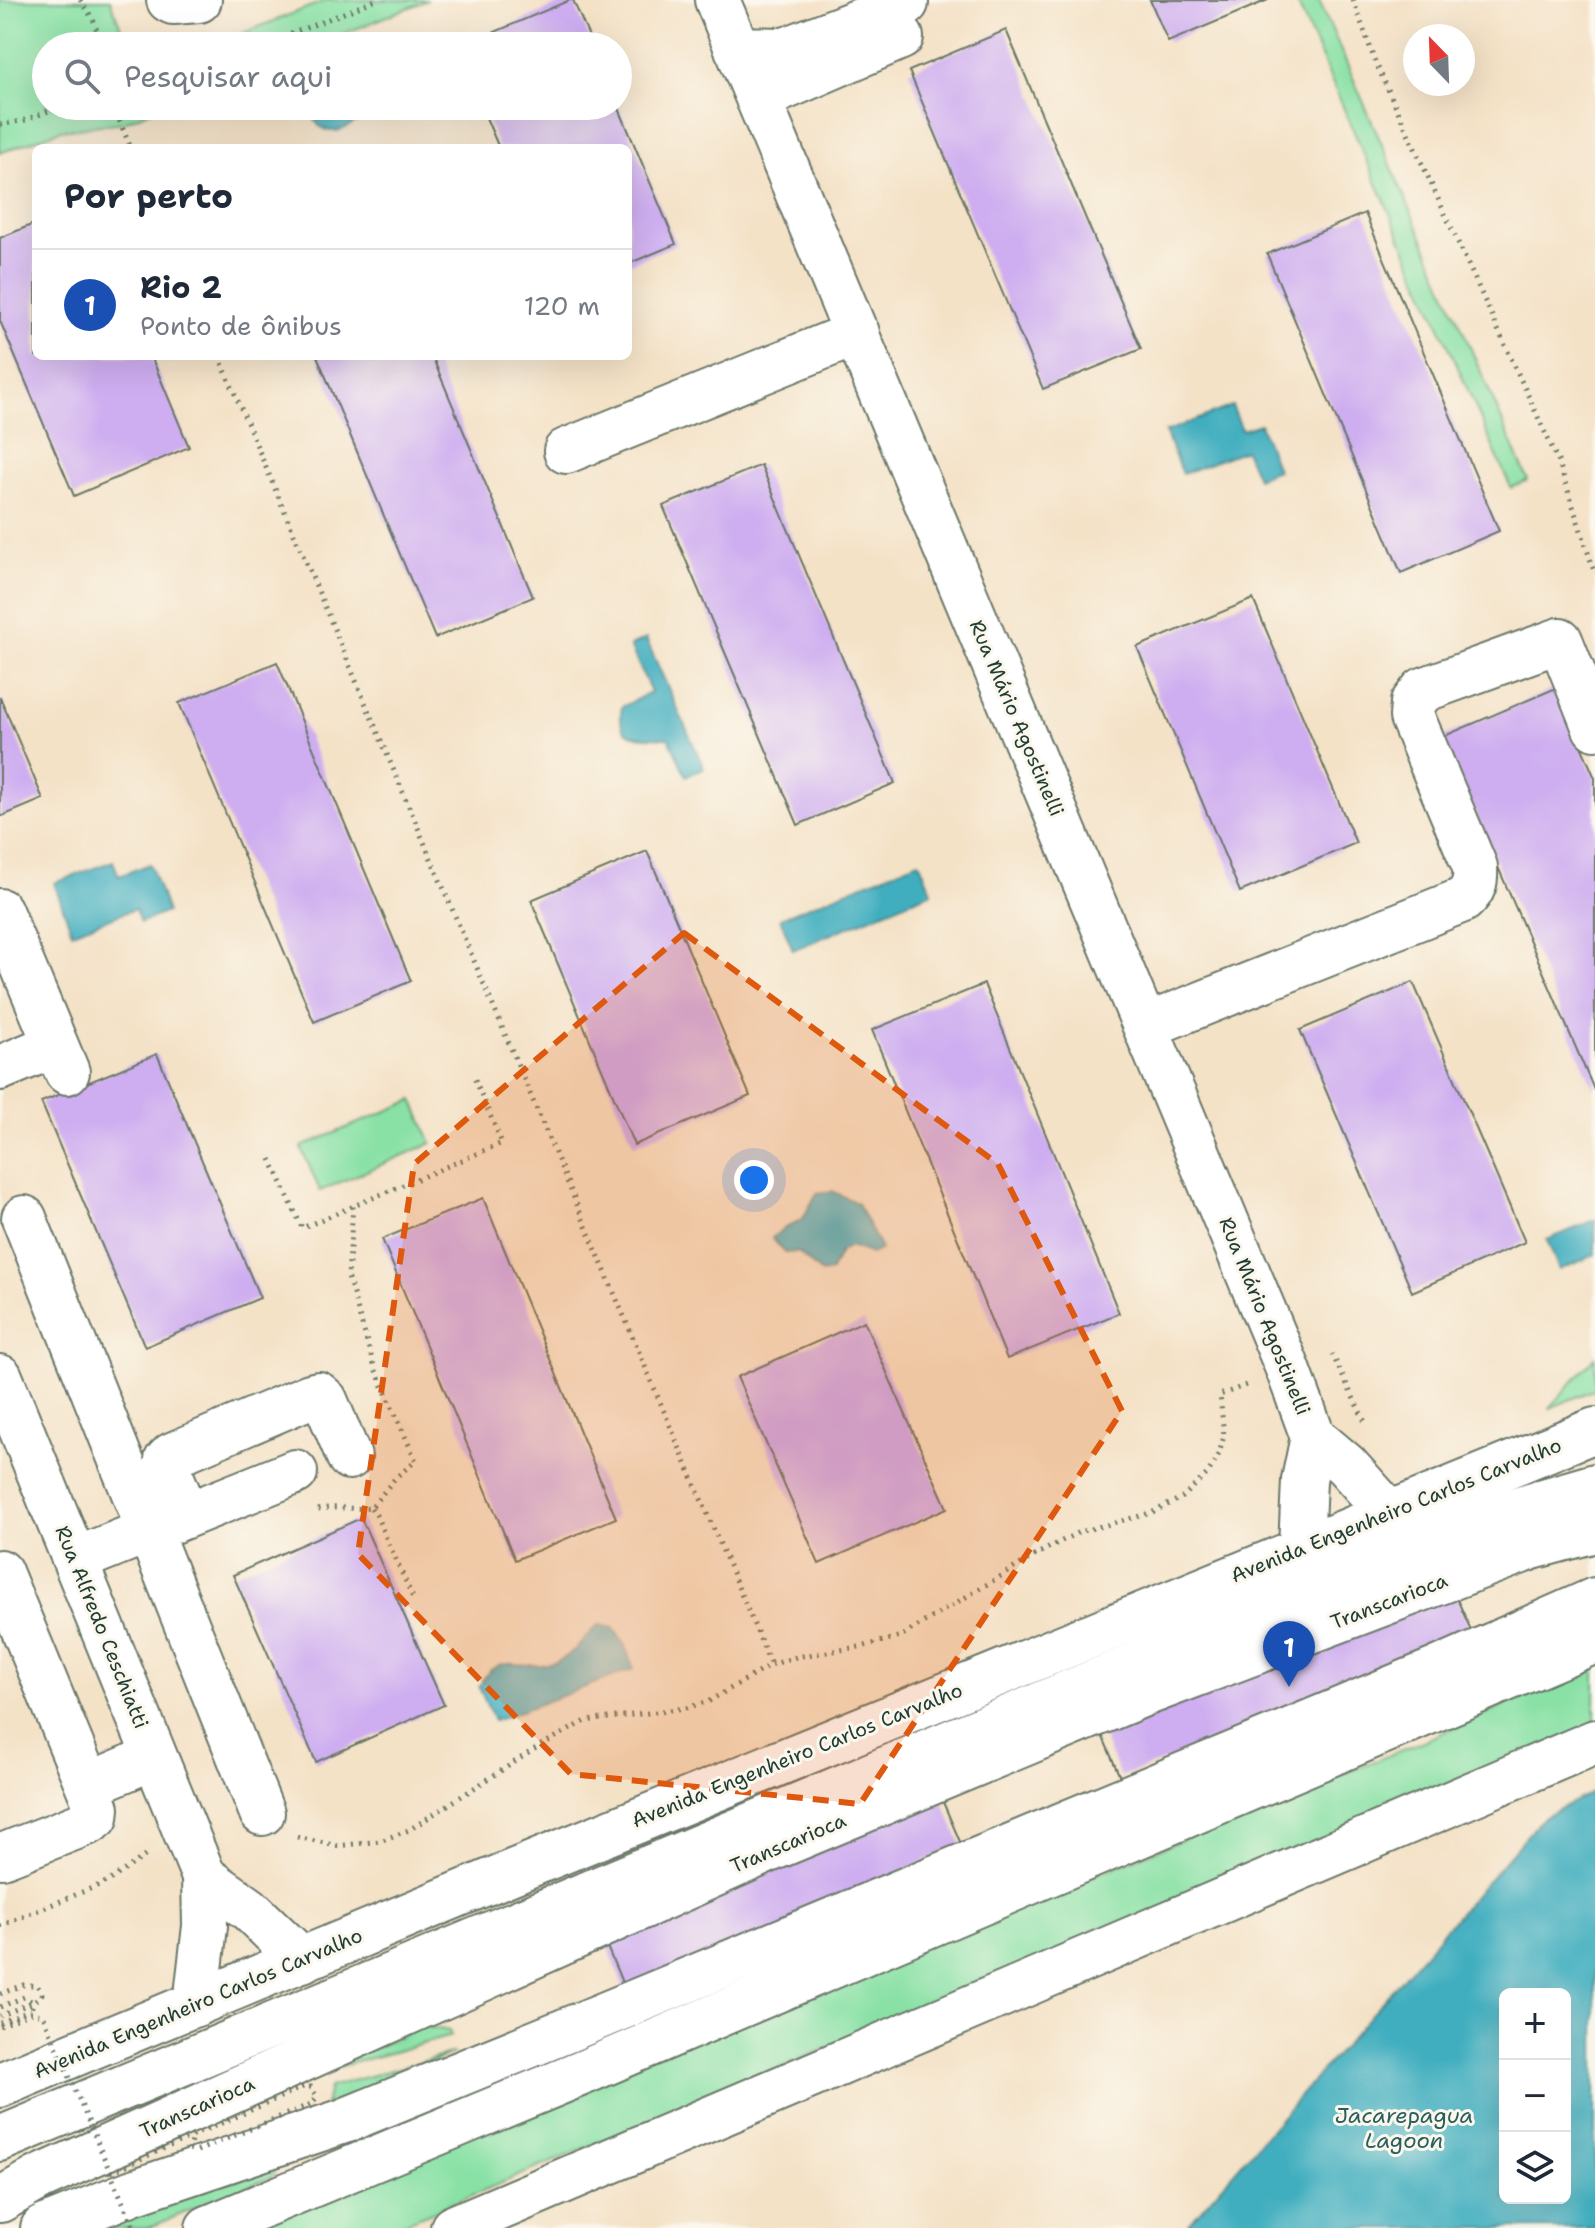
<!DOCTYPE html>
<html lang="pt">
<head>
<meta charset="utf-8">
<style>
	:root { --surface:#fff; --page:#f2f2f3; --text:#1f2937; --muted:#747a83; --line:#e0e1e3; --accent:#1f6fb2 }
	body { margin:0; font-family:"Shantell Sans",sans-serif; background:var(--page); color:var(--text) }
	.controls { position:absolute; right:24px; bottom:24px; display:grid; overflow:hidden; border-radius:12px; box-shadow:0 8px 32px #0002 }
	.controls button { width:72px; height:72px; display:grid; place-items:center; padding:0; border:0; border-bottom:2px solid var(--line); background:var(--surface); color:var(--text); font:40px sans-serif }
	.compass { position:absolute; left:1403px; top:24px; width:72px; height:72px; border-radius:50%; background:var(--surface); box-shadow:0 8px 32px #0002; rotate:337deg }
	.you { position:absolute; left:754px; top:1180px; width:28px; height:28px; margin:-20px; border:6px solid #fff; border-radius:50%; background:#1a73e8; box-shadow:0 0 0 12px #1a73e833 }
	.badge { display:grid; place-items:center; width:52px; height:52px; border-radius:50%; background:var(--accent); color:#fff; font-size:26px; font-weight:700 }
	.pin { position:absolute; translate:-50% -66px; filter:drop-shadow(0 2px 4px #0008) }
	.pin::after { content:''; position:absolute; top:42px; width:28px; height:24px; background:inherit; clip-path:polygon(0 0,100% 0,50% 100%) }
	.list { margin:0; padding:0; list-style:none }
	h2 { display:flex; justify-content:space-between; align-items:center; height:104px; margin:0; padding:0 32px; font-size:34px }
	h2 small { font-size:26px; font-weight:400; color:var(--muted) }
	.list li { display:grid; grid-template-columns:52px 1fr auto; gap:24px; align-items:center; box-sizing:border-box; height:112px; padding:0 32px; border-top:2px solid var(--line) }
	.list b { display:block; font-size:30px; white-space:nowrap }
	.list p { margin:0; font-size:26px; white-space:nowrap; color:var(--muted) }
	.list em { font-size:26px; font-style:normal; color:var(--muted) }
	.icon { flex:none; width:44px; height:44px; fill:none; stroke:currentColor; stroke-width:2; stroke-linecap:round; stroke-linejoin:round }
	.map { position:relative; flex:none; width:1595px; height:2228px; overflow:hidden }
	.search { position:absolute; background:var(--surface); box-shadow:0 8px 32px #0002; left:32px; top:32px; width:600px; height:88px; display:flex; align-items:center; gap:20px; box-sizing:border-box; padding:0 28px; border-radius:44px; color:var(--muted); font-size:30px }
	.panel { position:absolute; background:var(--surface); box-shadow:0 8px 32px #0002; left:32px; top:144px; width:600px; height:216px; border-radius:12px }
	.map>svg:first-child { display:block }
	.green { fill:#89e1a6; stroke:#548f6d; stroke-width:2 }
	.water { fill:#41aebf; stroke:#30767a; stroke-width:2; fill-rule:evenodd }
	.building { fill:#ceadf0 }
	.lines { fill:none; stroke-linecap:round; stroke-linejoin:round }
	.minor-casing { stroke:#6a7767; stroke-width:48 }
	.major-casing { stroke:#6a7767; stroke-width:48 }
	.highway-casing { stroke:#6a7767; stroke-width:48 }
	.path { stroke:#6a7767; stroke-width:5; stroke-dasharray:2 6; stroke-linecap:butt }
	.minor { stroke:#fff; stroke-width:44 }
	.major { stroke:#fff; stroke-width:44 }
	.highway { stroke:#fff; stroke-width:44 }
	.path-bridge { stroke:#6a7767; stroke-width:5; stroke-dasharray:2 6; stroke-linecap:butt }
	.marked { fill:#de580e; fill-opacity:0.2; stroke:#de580e; stroke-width:6; stroke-dasharray:16 10; stroke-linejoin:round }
	.labels { text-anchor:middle; stroke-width:6; stroke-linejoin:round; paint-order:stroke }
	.street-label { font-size:20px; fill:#1f3d34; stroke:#fbf7ec }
	.water-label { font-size:22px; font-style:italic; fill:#295f5e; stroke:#fbf7ec }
</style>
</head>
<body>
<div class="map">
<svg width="1595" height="2228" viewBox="0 0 1595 2228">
	<rect width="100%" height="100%" fill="#fbf7ec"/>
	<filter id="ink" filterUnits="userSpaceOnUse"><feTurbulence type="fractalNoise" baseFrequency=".0125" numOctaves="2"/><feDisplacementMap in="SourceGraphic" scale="16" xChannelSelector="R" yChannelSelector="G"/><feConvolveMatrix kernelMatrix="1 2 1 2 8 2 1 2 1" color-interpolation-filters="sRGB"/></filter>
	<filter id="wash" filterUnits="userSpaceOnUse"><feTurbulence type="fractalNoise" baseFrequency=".006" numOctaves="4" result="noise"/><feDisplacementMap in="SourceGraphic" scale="32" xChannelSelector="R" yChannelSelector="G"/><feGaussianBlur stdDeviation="1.8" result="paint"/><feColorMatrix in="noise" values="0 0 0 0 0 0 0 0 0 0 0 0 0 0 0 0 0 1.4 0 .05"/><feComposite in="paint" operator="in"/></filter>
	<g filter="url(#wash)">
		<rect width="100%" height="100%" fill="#f4e2c7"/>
		<path class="green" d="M0,0H110L128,46H46V106H163L124,122L61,130L0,153Z
			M327,0H428L313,46H210Z
			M1296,0H1319L1528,480L1511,488Z
			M413,1100L432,1143L320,1191L301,1147Z
			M1595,1357V1389L1548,1409Z
			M1595,1666V1724L1443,1792L393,2228H244L582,2085L1414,1745Z
			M423,2026L449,2031L451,2036L324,2071Z
			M454,2053L325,2106L329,2087Z
			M274,2168L275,2173L271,2177L148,2228H78Z"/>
		<path class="water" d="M309,106H369C363,119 340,137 324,129C315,125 313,114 309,106Z
			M1232,406L1242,430L1260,424L1277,470L1257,478L1245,450L1182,474L1165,432Z
			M646,639L704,768L686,776L669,738C646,735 614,744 622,707L651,692L630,646Z
			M113,861L119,876L150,864L167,912L140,923L135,909L72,932L54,883Z
			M919,861L932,892L793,950L780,918Z
			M832,1191L857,1203L881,1249L871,1254L850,1246L840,1252L831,1271L821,1273L798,1252L785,1253L772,1238L785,1227L802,1220L817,1193Z
			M1595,1220V1255L1559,1270L1547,1240Z
			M599,1625L613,1628L623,1641L634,1669L494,1721L479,1687C498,1646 524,1674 556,1662C575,1655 583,1637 599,1625Z
			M1595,1791V2228H1185L1542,1818ZM1505,1994H1565V2198H1505Z"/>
		<g id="blocks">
			<path class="building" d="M570,0H573L593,46H462Z
				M1150,0H1268L1168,42Z
				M1006,30L1141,349L1043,389L909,71Z
				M481,106H618L676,244L628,264V148H499Z
				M1365,213L1499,531L1401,573L1267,254Z
				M36,223V356H151L189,447L74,496L0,321V238Z
				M317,356H432L533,597L435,638Z
				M761,465L895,783L798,825L663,506Z
				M1253,599L1356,843L1240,892L1137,647Z
				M277,662L411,981L314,1022L179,703Z
				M1556,688L1595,778V1092L1442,737Z
				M0,697L43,799L0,817Z
				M647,851L750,1096L634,1145L531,900Z
				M1413,982L1525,1242L1412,1292L1300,1030Z
				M984,984L1119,1313L1007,1359L872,1030Z
				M157,1054L260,1298L145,1347L41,1102Z
				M483,1198L616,1518L515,1560L382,1239Z
				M864,1321L947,1508L819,1564L737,1377Z
				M361,1518L444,1705L316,1762L233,1575Z
				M1450,1583L1478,1646L1120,1777L1099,1728Z
				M940,1795L961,1844L629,1999L602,1935Z"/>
		</g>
	</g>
	<g filter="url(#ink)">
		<use href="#blocks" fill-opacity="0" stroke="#6a7767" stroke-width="2"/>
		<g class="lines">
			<defs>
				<path id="minor" d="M169,0L173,2L199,0
					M717,0L1288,1369L1313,1437L1304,1480L1301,1548
					M737,49L785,50L906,3
					M758,99L901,37
					M566,451L857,333
					M0,911L67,1072
					M1146,1026L1463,900C1474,890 1476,882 1475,867L1412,717L1413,703L1423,690L1560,640L1595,728
					M0,1068L55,1045
					M24,1218L262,1813
					M0,1377L204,1877L205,1926L196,2004
					M1313,1437L1346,1465L1389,1513
					M187,1515L167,1466V1460L172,1455L310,1396L318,1394L325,1400L349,1457
					M75,1560L295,1472
					M0,1572L97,1808L96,1817L89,1822L2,1856
					M88,1785L154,1757
					M204,1877L249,1909L302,1960
					M0,2200L39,2178L771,1849L1139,1696L1532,1547L1595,1530
					M43,2228L133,2192L344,2121L565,2031L1436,1670L1595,1600"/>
				<path id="major" d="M0,2085L505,1875L1595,1430
					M453,2228L1595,1742"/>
				<path id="highway" d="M0,2139L1489,1517L1595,1486
					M208,2228L582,2073L1595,1641"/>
			</defs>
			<use href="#minor" class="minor-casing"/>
			<use href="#major" class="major-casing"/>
			<use href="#highway" class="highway-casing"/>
			<path class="path" d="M80,0L93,19L102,46
				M1353,0L1375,61L1559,463L1595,574
				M261,46L376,0
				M113,106L131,148
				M0,125L25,120L62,106
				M219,356L771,1665
				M271,1159L302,1228L502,1143L473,1075
				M1332,1354L1366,1424
				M371,1508L376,1515L414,1600
				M318,1510C335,1505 352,1510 371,1508L396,1477L416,1461L374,1366L348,1277L353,1206
				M297,1837L338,1846L380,1841L409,1830L541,1745L586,1721L686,1708L709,1701L771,1665L796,1657L865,1646L901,1636L1039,1553L1079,1532L1151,1513L1183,1497L1208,1473L1219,1454L1224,1436L1220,1395L1249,1384
				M0,1926L109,1881L149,1853
				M0,1994L23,1985H37L42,1994L35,2001L0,2016
				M0,2023L31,2010"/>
			<use href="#minor" class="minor"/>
			<use href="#major" class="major"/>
			<use href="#highway" class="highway"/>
			<path class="path-bridge" d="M0,2007L24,1997L33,2002L31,2010
				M0,2026L31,2013L43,2015L134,2228
				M111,2172L303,2087H311L317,2097L311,2104L197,2151L189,2149L191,2141"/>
		</g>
	</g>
	<path class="marked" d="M684,933L998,1164L1122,1411L860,1804L571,1774L358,1554L414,1164Z"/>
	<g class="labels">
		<g class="street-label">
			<text transform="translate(1017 718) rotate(67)" y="7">Rua Mário Agostinelli</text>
			<text transform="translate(1265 1316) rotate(68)" y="7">Rua Mário Agostinelli</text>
			<text transform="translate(1396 1510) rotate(-22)" y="7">Avenida Engenheiro Carlos Carvalho</text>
			<text transform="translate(1389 1601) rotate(-21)" y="7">Transcarioca</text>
			<text transform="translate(102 1627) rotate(68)" y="7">Rua Alfredo Ceschiatti</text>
			<text transform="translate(797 1755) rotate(-22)" y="7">Avenida Engenheiro Carlos Carvalho</text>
			<text transform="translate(788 1843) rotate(-23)" y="7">Transcarioca</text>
			<text transform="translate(198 2003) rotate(-23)" y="7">Avenida Engenheiro Carlos Carvalho</text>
			<text transform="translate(197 2107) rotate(-24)" y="7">Transcarioca</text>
		</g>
		<g class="water-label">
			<text x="1404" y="2123">Jacarepagua<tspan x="1404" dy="25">Lagoon</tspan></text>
		</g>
	</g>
</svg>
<div class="controls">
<button>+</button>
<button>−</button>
<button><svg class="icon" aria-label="layers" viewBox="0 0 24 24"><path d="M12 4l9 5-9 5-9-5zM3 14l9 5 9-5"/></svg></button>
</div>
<svg class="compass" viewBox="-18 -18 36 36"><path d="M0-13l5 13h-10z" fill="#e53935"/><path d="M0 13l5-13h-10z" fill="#747a83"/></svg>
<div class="you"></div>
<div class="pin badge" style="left:1289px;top:1687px;background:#1a4fb4">1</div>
<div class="search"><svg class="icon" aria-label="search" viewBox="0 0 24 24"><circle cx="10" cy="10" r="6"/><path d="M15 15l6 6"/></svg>Pesquisar aqui</div>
<section class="panel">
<h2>Por perto<small></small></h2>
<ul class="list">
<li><span class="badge" style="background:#1a4fb4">1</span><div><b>Rio 2</b><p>Ponto de ônibus</p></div><em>120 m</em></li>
</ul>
</section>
</div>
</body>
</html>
